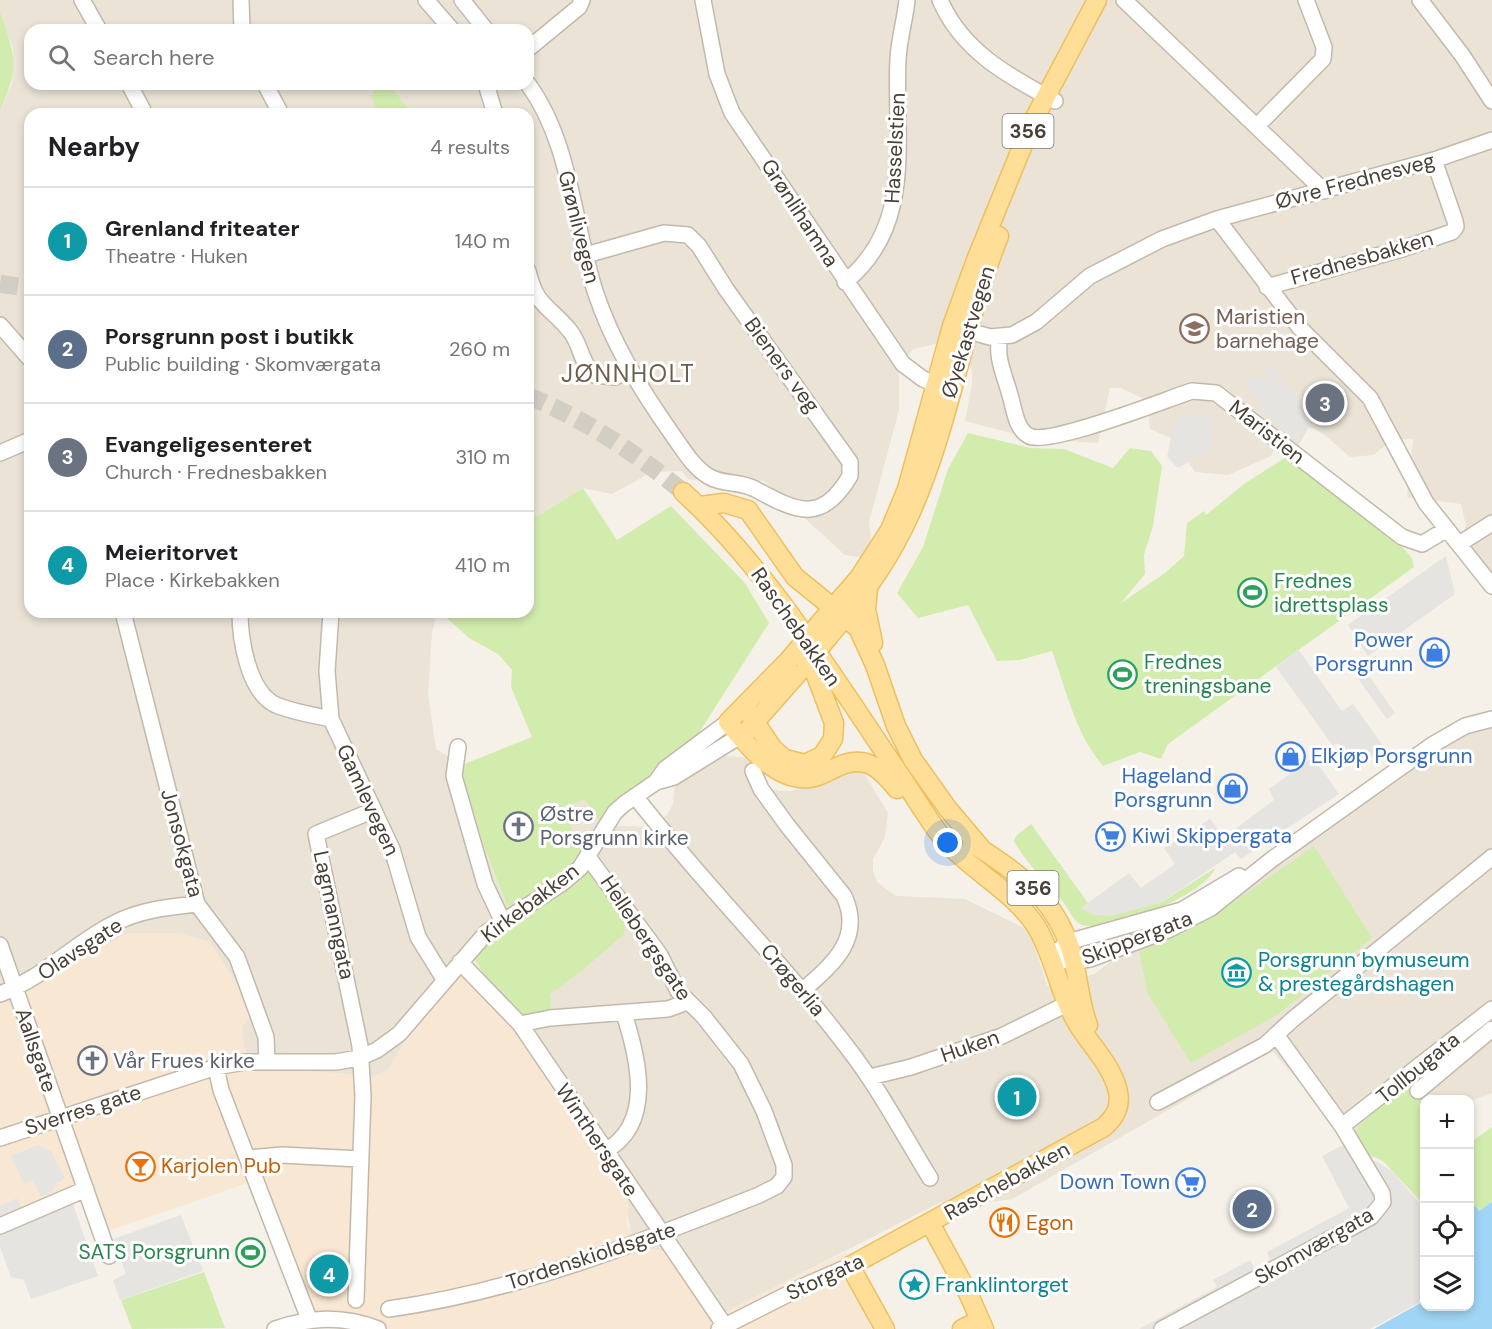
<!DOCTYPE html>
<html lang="en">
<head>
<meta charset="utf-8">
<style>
	:root { --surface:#fff; --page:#f6f6f6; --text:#202124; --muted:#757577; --line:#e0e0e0; --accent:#111827 }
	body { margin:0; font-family:"DM Sans",sans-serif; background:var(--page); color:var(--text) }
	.controls { position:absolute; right:18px; bottom:18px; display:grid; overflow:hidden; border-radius:12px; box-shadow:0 3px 9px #0003 }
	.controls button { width:54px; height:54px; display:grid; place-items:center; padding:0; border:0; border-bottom:2px solid var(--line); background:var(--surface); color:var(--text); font:30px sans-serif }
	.you { position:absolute; left:948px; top:843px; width:21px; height:21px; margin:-15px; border:4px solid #fff; border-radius:50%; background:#1a73e8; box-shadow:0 0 0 9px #1a73e833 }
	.badge { display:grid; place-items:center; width:39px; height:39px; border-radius:50%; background:var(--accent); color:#fff; font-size:20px; font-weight:700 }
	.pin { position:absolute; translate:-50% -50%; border:3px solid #fff; box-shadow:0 2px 6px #0006 }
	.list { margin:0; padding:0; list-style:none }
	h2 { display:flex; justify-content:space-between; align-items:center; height:78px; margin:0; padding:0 24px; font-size:26px }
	h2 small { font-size:20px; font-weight:400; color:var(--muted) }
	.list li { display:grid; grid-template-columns:39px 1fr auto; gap:18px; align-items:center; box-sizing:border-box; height:108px; padding:0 24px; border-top:2px solid var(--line) }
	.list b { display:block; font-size:22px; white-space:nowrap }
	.list p { margin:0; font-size:20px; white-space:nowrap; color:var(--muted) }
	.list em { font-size:20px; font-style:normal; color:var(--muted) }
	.icon { flex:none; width:33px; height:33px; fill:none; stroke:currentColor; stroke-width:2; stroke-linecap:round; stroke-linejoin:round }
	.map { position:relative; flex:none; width:1492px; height:1329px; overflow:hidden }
	.search { position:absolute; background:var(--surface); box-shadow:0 3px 9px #0003; left:24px; top:24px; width:510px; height:66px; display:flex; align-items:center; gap:15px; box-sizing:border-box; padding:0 21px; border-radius:18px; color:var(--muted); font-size:22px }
	.panel { position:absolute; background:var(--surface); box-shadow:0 3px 9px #0003; left:24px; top:108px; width:510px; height:510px; border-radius:18px }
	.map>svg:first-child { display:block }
	.residential { fill:#eae3d6; fill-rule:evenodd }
	.commercial { fill:#f8e7d2 }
	.green { fill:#d2ecae }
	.parking { fill:#e6e4e0 }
	.water { fill:#a0d5f6 }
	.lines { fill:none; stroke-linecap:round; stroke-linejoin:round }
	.major-tunnel { stroke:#d3cec4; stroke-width:18; stroke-dasharray:18 9; stroke-linecap:butt }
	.minor-casing { stroke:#c2b9aa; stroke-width:18 }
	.major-casing { stroke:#edbf5e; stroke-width:21 }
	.minor { stroke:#fff; stroke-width:15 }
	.major { stroke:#ffdf97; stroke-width:18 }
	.major-bridge-casing { stroke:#edbf5e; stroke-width:21; stroke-linecap:butt }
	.major-bridge { stroke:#ffdf97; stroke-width:18 }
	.labels { text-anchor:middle; stroke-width:6; stroke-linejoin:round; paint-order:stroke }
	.shield { fill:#fff; stroke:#807a72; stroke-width:1.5 }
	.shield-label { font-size:20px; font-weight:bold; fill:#494136 }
	.street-label { font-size:21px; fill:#494136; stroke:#fff }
	.education-label { font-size:21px; fill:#785e54; stroke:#fff; text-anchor:start }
	.leisure-label { font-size:21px; fill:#27864d; stroke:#fff; text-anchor:start }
	.shop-label { font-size:21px; fill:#366cbe; stroke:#fff; text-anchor:end }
	.worship-label { font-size:21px; fill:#5b616d; stroke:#fff; text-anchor:start }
	.culture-label { font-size:21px; fill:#0d838f; stroke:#fff; text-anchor:start }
	.food-label { font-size:21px; fill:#c56008; stroke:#fff; text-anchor:start }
	.quarter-label { font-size:24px; letter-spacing:1.5px; fill:#6d5f4c; stroke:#fff }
</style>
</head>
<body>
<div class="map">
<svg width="1492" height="1329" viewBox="0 0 1492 1329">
	<rect width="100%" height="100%" fill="#f5f1e8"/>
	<path class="residential" d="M0,0H1492V590L1463,536L1466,525L1461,504L1407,497L1413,439L1391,440L1374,455L1350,457L1326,436L1313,428L1302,427L1291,429L1281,436L1271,456L1228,475L1195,472L1171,438L1150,429L1148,408L1142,398L1121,388H1110L1098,443L1034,439L965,421L972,385V371L968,360L950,347L935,344L913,349L899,367V410L869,522L873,559L845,555L764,481H703L688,479L682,471L652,472L612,494L583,488L536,517L528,504V114H30V612H437L432,632L428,695L436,749L462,765L485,849L511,917L403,1044L388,1070L367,1079L347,1074L270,1068L250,1058L244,1048L242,1026L255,1011L52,972L0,1003V110L12,84L13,48L0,11ZM30,30H528V84H30Z
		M1492,719V1093L1470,1101L1437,1099L1423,1091L1370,1161L1272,1051L1012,1199L990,1202L939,1203L718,1316L669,1252L650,1249L632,1235L627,1213L512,1019L583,970L586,862L563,807L585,800L591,811L609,825L648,827L667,815L673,804L676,776L717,755L749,758L753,771L768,788L779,791H791L847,770L863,772L888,813L885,837L873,859V872L878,883L896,896L965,899L1030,931L1047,986L1095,974L1171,913L1229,881L1340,803Z"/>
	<path class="commercial" d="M128,933H180L210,942L255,1011L242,1027L244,1048L250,1058L270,1068L347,1074L367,1079L388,1070L403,1045L474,958L525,1040L629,1194L627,1225L640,1244L650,1249L669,1252L718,1315L846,1252L849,1269L871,1329H374L309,1320L257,1180L108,1231L89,1194L0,1228V1003L52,972Z"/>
	<path class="green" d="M0,11C15,54 20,68 0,110Z
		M382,86L395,92L412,114H379L371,97L374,90Z
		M968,433L1031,448L1064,449L1113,468L1130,448L1151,451L1162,466L1153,526L1144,555L1145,574L1121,603L1165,573L1184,556L1187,523L1204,511L1206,515L1244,484L1286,457L1402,547L1412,558L1414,567L1168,744L1161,759L1140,752L1103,766C1075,733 1067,692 1052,651L1020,660L997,661L968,605L918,618L897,593L923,547L948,469Z
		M583,488L617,540L671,506L745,583L769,623L681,761L599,821L585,800L563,807L586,862L625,915L624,934L583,970L550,994L552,1012L512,1019L474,958L511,916L485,849L461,770L462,765L532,737L511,687L512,670L498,654L469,638L440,612H528V504L536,517Z
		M1031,824L1088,903L1081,908L1121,913L1162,902L1215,868C1208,894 1102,937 1080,924C1073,920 1070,912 1066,906C1050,883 1027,866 1014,841L1016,836Z
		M1314,846L1372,938L1277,1015L1191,1063L1148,994L1139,950L1221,911Z
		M1409,1083L1428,1099L1424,1100V1205L1383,1161L1369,1155L1356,1133L1359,1125Z
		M1492,1127V1202L1470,1217V1143Z
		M204,1272L225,1328L132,1329L121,1300Z"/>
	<path class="parking" d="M1267,368H1275L1313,419L1298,447L1273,421L1245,384L1249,378L1268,381Z
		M1201,414L1214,419L1210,433L1214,447L1178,468L1167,457L1172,432L1180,416Z
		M1446,556L1455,594L1368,656L1348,625Z
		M1298,649L1342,711L1353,704L1384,747L1363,762L1354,750L1347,755L1338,743L1333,746L1276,667Z
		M1365,670L1395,713L1387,719L1356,676Z
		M1313,757L1339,794L1241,859L1235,852L1162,902L1110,916L1094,915L1081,908L1129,873L1141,888L1175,864L1164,848L1210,819L1224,837L1274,800L1269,789Z
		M1359,1142L1368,1157L1392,1171L1424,1208V1300L1370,1329H1139L1217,1287L1213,1280L1250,1260L1255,1269L1270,1260L1267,1252L1349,1208L1322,1156L1341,1146Z
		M38,1145L51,1151L65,1178L57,1183L50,1194L41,1197L33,1180L24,1184L11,1156Z
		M17,1198L22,1208L0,1218V1206Z
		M73,1204L98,1276L31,1299L24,1280L11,1277L0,1247V1229Z
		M181,1215L203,1271L120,1300L113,1280L126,1274L113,1239Z"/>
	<path class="water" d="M1472,1202L1479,1211L1492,1202V1329H1374L1424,1301V1306H1470V1204Z"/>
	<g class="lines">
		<path class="major-tunnel" d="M0,284L30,288
			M528,396C585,419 636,453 683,492"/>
		<defs>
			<path id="minor" d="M82,0L99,30
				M241,0L242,30
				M426,0L452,30
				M462,0L486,30
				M703,0L717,74L732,113L903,364L923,379L945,388
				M940,0C962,51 1008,76 1055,101
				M1124,0L1324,191
				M1420,0L1462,55L1492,101
				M528,49L579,7L582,0
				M129,84L145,114
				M265,84L281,114
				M486,84L495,114
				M528,84C571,143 573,223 595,291C612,343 641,390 672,434C683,449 692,466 708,476C722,485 740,481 755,489C796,511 821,525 850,476V462L726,289L699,246L688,235L664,233L586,255
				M1258,125L1323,59L1324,47L1306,0
				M1217,219L1300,328L1370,398L1426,503L1492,586
				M528,271C536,307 550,306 570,331C581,344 579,359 594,375L615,377L631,370
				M845,282C916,225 894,138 898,59C899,39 905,20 907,0
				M1267,287L1405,248L1452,232L1456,227L1455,221L1434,160
				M0,325L30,359
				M958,328L990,337L1012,335L1036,322L1090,276L1162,239L1217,219L1434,160L1492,140
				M1000,337C995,357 1005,376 1010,395C1014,408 1016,430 1029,436C1050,446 1164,400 1192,391L1216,393L1402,537L1422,544L1447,529
				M0,453L30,440
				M1459,544L1492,523
				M123,612L197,904L237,957L266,1037L267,1062
				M240,612C240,639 248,692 276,705C293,712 313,715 331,719
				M331,612L327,671L331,719L392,849L418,937L444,979
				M458,747L454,776L485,884L502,920
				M753,771L761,789L787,825L844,896C864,939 832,965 802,991
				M656,782L665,769L728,722
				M635,796C702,883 781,960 847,1047C879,1088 903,1134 930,1178
				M0,945L109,1256
				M1050,958L1074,962L1090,959L1168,930L1211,908L1271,860L1432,745L1465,726L1492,719
				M1050,958L1068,942L1182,910L1239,876
				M460,962L520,1024L725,1326
				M0,994C46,976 72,945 113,924C139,910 168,907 197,904
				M520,1024L550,1018L668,1009L687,1002
				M216,1067L221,1090L309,1319
				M870,1077L911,1067L1002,1036L1067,1004
				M1418,1091L1492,1029
				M1158,1102L1265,1045L1292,1020L1492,857
				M1342,1126L1492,1009
				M0,1138L216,1067L245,1062H336L359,1058L377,1050L399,1034L487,932L561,884L580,868L615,812L624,804L656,782L674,777L740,736
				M605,1151C655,1124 638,1057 624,1014
				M249,1158L282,1155L360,1159
				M0,1226L86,1189
				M356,1300L363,1096L360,1046L316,834L374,810
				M389,1309C518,1291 639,1243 759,1195L777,1186L784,1177V1165L764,1111L741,1064L704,1017L678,991L660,955L588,857
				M275,1329C311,1317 342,1315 378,1329
				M719,1329L804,1286L850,1266
				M1162,1329L1371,1217L1383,1202L1382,1193L1342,1126L1277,1036"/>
			<path id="major" d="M683,492C767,568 834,678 898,772C912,792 924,813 938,832C965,868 1011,888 1036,926C1055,957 1059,995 1079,1026C1092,1047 1113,1067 1118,1092C1121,1107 1115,1117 1104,1127L850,1266L885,1329
				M700,506L724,503L748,510L795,577L858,628L875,665L896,726L913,760L948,809L981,848
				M868,589L866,609L873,643
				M819,624L859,578L890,530L907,489L952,326L976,260L1031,125L1097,0
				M830,635C862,598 890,559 910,514C950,425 963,326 999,236
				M789,660L728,722C747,745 776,782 810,778C819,777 827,772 835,768C864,753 879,767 897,789
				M745,707L773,749L785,759L805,764L822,756L833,739L834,723L806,649
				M748,730L806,664
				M972,843C1021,875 1060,901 1074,962C1079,984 1080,1004 1088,1025
				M930,1223L969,1295L984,1329
				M962,1329L980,1320"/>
		</defs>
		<use href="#minor" class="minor-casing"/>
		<use href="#major" class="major-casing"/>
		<use href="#minor" class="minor"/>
		<use href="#major" class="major"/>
		<defs>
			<path id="major-bridge" d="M789,660L819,624
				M806,664L830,635"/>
		</defs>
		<use href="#major-bridge" class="major-bridge-casing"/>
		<use href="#major-bridge" class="major-bridge"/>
	</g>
	<defs>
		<symbol id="school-ring" viewBox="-11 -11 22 22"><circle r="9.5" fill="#fff" stroke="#8d6e63" stroke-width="1.5"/><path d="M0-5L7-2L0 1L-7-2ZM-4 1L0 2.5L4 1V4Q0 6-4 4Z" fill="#8d6e63"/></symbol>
		<symbol id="stadium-ring" viewBox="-11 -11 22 22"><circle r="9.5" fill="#fff" stroke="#2e9e5b" stroke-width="1.5"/><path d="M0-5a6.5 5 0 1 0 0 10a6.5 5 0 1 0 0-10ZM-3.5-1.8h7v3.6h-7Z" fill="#2e9e5b"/></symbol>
		<symbol id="shop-ring" viewBox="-11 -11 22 22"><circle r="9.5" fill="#fff" stroke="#3f7fe0" stroke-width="1.5"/><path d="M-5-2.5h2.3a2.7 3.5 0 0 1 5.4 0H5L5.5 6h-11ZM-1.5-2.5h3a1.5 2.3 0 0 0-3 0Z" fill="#3f7fe0"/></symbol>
		<symbol id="church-ring" viewBox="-11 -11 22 22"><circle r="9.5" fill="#fff" stroke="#6b7280" stroke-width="1.5"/><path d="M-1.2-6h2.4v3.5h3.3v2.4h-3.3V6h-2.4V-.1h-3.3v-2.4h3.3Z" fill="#6b7280"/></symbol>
		<symbol id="supermarket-ring" viewBox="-11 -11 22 22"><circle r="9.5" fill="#fff" stroke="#3f7fe0" stroke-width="1.5"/><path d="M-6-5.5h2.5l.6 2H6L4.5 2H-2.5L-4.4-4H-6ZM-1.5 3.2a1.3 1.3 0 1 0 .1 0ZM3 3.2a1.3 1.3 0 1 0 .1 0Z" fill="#3f7fe0"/></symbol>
		<symbol id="museum-ring" viewBox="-11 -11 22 22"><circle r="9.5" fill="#fff" stroke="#0f9aa8" stroke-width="1.5"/><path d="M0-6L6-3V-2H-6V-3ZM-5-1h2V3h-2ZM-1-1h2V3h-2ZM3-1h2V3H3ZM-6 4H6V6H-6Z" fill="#0f9aa8"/></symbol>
		<symbol id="bar-ring" viewBox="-11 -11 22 22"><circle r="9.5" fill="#fff" stroke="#e8710a" stroke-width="1.5"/><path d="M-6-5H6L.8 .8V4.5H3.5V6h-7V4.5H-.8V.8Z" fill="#e8710a"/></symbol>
		<symbol id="restaurant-ring" viewBox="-11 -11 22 22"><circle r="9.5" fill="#fff" stroke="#e8710a" stroke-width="1.5"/><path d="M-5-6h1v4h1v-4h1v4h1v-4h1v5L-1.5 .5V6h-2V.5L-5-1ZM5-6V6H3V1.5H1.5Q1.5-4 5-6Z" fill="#e8710a"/></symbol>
		<symbol id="sight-ring" viewBox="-11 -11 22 22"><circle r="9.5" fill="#fff" stroke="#0f9aa8" stroke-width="1.5"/><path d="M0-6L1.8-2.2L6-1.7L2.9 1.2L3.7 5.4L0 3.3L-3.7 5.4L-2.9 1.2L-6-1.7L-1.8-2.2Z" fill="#0f9aa8"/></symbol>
	</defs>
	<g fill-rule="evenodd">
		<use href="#school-ring" x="1178" y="312" width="33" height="33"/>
		<use href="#stadium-ring" x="1236" y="576" width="33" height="33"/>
		<use href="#shop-ring" x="1418" y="636" width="33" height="33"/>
		<use href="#stadium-ring" x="1106" y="658" width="33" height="33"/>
		<use href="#shop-ring" x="1274" y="740" width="33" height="33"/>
		<use href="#shop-ring" x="1216" y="772" width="33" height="33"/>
		<use href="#church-ring" x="502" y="810" width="33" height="33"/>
		<use href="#supermarket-ring" x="1094" y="820" width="33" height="33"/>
		<use href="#museum-ring" x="1220" y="956" width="33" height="33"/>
		<use href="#church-ring" x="76" y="1044" width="33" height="33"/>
		<use href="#bar-ring" x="124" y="1150" width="33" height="33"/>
		<use href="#supermarket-ring" x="1174" y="1166" width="33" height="33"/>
		<use href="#restaurant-ring" x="988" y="1206" width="33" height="33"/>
		<use href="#stadium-ring" x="234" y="1236" width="33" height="33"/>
		<use href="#sight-ring" x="898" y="1268" width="33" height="33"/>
	</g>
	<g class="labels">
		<g class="shield">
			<rect x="1002.5" y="114" width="51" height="34" rx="4.5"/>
			<rect x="1007.5" y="871" width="51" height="34" rx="4.5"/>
		</g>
		<g class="shield-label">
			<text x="1028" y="138">356</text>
			<text x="1033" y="895">356</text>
		</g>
		<g class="street-label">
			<text transform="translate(895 148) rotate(-87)" y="7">Hasselstien</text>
			<text transform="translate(1355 181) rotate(-15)" y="7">Øvre Frednesveg</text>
			<text transform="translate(800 213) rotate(57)" y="7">Grønlihamna</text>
			<text transform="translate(579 227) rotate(76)" y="7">Grønlivegen</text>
			<text transform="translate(1362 258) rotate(-16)" y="7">Frednesbakken</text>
			<text transform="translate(968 332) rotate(-73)" y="7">Øyekastvegen</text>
			<text transform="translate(782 365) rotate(54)" y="7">Bieners veg</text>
			<text transform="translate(1267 432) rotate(38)" y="7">Maristien</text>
			<text transform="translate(796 627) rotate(55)" y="7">Raschebakken</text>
			<text transform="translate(368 800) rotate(65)" y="7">Gamlevegen</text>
			<text transform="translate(182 843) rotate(75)" y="7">Jonsokgata</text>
			<text transform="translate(530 903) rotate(-37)" y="7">Kirkebakken</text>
			<text transform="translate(334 915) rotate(78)" y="7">Lagmanngata</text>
			<text transform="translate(646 938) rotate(56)" y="7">Hellebergsgate</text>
			<text transform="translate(1137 938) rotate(-21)" y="7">Skippergata</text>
			<text transform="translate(80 949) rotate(-33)" y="7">Olavsgate</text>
			<text transform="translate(793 980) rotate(50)" y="7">Crøgerlia</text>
			<text transform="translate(970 1046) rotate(-19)" y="7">Huken</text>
			<text transform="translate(36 1050) rotate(71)" y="7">Aallsgate</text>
			<text transform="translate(1418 1068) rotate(-39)" y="7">Tollbugata</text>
			<text transform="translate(83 1110) rotate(-18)" y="7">Sverres gate</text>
			<text transform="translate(597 1140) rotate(56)" y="7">Winthersgate</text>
			<text transform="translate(1007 1181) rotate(-29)" y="7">Raschebakken</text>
			<text transform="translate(1314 1246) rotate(-30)" y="7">Skomværgata</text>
			<text transform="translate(591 1256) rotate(-18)" y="7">Tordenskioldsgate</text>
			<text transform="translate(825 1277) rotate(-25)" y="7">Storgata</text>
		</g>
		<g class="education-label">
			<text x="1216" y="324">Maristien<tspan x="1216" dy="24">barnehage</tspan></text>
		</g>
		<g class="leisure-label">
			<text x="1274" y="588">Frednes<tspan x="1274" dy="24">idrettsplass</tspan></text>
			<text x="1144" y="669">Frednes<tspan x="1144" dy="24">treningsbane</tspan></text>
			<text x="230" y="1259" text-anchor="end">SATS Porsgrunn</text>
		</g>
		<g class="shop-label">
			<text x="1413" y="647">Power<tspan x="1413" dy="24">Porsgrunn</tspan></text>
			<text x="1311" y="763" text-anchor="start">Elkjøp Porsgrunn</text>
			<text x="1212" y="783">Hageland<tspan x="1212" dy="24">Porsgrunn</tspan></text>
			<text x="1132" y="843" text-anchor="start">Kiwi Skippergata</text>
			<text x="1170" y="1189">Down Town</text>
		</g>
		<g class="worship-label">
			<text x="540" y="821">Østre<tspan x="540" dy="24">Porsgrunn kirke</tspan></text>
			<text x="113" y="1068">Vår Frues kirke</text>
		</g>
		<g class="culture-label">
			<text x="1258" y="967">Porsgrunn bymuseum<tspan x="1258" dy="24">&amp; prestegårdshagen</tspan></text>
			<text x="935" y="1292">Franklintorget</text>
		</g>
		<g class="food-label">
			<text x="161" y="1173">Karjolen Pub</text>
			<text x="1026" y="1230">Egon</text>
		</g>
		<g class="quarter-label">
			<text x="628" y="382">JØNNHOLT</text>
		</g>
	</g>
</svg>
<div class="controls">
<button>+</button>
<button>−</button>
<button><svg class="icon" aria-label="locate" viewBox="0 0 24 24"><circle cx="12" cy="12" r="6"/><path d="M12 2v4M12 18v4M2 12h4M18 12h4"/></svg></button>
<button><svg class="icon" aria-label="layers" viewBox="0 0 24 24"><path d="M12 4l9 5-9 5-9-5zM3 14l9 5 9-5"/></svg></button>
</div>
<div class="you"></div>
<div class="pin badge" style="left:1017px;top:1097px;background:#0f9aa8">1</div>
<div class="pin badge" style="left:1252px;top:1209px;background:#5c6f8a">2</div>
<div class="pin badge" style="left:1325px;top:403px;background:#6b7280">3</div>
<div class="pin badge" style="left:329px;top:1274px;background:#0f9aa8">4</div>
<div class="search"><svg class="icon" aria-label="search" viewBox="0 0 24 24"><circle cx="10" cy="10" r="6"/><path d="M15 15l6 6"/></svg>Search here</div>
<section class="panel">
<h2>Nearby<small>4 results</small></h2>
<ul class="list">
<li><span class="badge" style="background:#0f9aa8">1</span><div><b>Grenland friteater</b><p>Theatre · Huken</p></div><em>140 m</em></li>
<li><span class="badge" style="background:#5c6f8a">2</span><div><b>Porsgrunn post i butikk</b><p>Public building · Skomværgata</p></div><em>260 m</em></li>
<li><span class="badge" style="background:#6b7280">3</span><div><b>Evangeligesenteret</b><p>Church · Frednesbakken</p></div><em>310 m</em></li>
<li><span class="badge" style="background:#0f9aa8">4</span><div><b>Meieritorvet</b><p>Place · Kirkebakken</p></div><em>410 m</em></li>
</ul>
</section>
</div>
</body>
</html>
